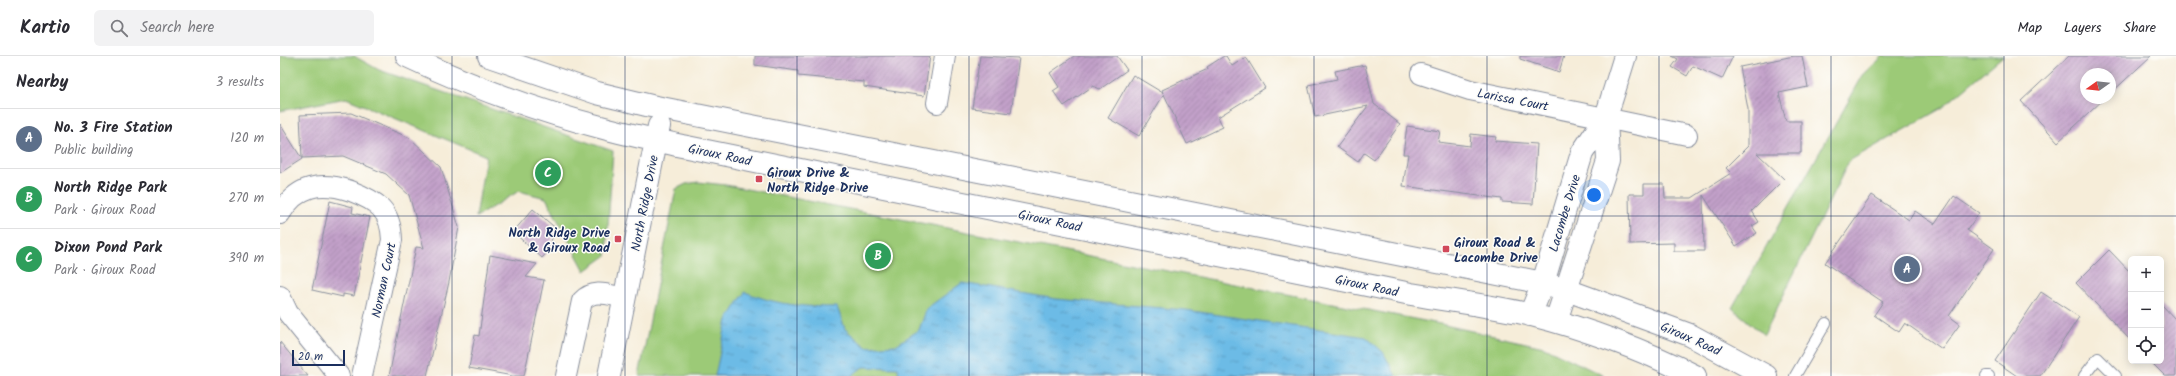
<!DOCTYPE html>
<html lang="en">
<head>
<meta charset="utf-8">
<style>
	:root { --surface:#fff; --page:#f2f2f3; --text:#2b2b33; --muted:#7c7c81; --line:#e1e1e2; --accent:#d1495b }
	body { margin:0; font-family:Kalam,sans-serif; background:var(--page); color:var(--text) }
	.controls { position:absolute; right:12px; bottom:12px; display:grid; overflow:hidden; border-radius:6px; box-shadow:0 2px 10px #0003 }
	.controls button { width:36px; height:36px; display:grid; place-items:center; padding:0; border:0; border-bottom:1px solid var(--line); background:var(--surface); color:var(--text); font:20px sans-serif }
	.compass { position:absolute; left:1800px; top:12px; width:36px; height:36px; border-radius:50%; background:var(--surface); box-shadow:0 2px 10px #0003; rotate:255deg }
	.scale { position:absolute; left:12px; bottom:10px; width:53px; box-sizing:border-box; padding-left:4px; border:2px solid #1b2f5e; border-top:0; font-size:11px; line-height:14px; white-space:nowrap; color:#1b2f5e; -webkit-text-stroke:3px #fdfcf7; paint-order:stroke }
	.you { position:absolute; left:1314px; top:139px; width:14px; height:14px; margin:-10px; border:3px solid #fff; border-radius:50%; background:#1a73e8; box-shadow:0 0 0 6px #1a73e833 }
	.badge { display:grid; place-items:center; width:26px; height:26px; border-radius:50%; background:var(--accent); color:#fff; font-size:13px; font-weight:700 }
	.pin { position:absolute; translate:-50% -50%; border:2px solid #fff; box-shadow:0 1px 4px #0006 }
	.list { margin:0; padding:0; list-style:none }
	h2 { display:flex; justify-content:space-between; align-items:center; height:52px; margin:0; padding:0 16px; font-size:17px }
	h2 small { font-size:13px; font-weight:400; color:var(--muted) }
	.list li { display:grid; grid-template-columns:26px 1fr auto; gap:12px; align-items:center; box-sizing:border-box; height:60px; padding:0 16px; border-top:1px solid var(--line) }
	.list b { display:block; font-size:15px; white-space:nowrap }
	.list p { margin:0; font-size:13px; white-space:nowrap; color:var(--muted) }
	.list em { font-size:13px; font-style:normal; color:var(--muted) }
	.icon { flex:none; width:22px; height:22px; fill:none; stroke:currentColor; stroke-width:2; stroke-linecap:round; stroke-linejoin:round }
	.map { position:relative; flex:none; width:1896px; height:320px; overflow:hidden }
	header { display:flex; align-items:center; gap:24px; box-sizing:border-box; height:56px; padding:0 20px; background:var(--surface); border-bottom:1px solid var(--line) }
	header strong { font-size:19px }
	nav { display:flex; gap:22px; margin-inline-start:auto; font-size:14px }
	.search { width:280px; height:36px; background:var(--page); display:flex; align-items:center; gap:10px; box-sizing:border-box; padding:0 14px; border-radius:6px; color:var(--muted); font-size:15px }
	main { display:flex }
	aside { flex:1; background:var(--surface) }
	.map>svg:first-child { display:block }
	.green { fill:#9cca77; stroke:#5c7c6a }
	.water { fill:url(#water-ripples); stroke:#4475a2 }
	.building { fill:url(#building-hatch) }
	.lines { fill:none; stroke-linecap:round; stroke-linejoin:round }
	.lane-casing { stroke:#888e9c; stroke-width:12 }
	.street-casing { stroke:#888e9c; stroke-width:22 }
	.secondary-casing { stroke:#888e9c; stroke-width:24 }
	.lane { stroke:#fff; stroke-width:10 }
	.street { stroke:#fff; stroke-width:20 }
	.secondary { stroke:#fff; stroke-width:22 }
	.grid { fill:none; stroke:#1b2f5e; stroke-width:1; stroke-opacity:0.55 }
	.poi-dot { fill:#d1495b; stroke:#fdfcf7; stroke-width:1.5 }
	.labels { text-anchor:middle; stroke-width:3; stroke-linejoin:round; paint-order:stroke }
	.street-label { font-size:13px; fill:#1b2f5e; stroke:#fdfcf7 }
	.poi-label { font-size:13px; font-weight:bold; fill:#1b2f5e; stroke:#fdfcf7; text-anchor:start }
</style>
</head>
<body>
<header>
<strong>Kartio</strong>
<div class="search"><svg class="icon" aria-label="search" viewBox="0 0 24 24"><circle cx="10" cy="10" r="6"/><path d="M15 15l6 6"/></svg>Search here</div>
<nav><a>Map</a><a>Layers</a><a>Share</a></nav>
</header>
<main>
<aside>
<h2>Nearby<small>3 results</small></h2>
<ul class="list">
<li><span class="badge" style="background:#5c6f8a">A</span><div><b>No. 3 Fire Station</b><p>Public building</p></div><em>120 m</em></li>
<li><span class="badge" style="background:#2e9e5b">B</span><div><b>North Ridge Park</b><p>Park · Giroux Road</p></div><em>270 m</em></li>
<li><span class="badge" style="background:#2e9e5b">C</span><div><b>Dixon Pond Park</b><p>Park · Giroux Road</p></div><em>390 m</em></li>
</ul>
</aside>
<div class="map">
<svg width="1896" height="320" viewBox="0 0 1896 320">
	<defs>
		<pattern id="water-ripples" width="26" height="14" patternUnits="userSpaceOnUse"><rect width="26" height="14" fill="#6cbbe6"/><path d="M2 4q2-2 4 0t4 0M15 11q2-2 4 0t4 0" fill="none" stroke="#5898be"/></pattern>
		<pattern id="building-hatch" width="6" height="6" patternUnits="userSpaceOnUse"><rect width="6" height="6" fill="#c2a0c9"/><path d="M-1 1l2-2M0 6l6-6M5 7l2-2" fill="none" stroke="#9d83a6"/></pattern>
	</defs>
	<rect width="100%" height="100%" fill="#fdfcf7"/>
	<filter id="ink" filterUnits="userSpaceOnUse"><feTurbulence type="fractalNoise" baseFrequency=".025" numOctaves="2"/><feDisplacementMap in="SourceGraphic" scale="8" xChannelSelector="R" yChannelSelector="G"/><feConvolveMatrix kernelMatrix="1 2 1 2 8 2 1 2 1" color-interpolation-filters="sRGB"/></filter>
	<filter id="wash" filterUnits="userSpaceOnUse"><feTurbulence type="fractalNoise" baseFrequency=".012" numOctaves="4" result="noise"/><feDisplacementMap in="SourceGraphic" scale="16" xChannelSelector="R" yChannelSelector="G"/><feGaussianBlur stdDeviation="0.9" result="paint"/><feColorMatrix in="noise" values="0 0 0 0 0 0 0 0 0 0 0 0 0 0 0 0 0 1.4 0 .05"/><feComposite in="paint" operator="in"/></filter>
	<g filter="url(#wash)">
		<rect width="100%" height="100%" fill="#f6edd9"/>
		<path class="green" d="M0,0H74L99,14L333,95L326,200L305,215L266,142L239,135L196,161L206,100L66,42L0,55Z
			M1603,0H1723L1662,52L1569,105L1484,279L1452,252L1583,19Z
			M418,126L446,129L1160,268L1264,291L1324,320H359L396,133L406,128Z"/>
		<path class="water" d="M682,227L776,243L906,254L1086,281L1103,296L1116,320H619L618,312L583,311L571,320H435L447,264L465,236C496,249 524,251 557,251L565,273L586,291L616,289L639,274L647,252Z"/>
		<g id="blocks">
			<path class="building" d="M475,0H650L644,40L584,31V26L518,20V15L475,9Z
				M700,0L739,2L731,57L692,52Z
				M794,0H837L847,14L820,33L813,30L784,50L773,35L779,31L770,17Z
				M944,0H946L952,10L966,1L985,32L938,61L943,71L907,88L884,38L859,80L828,62L853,19L883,37L882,34L928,13L927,11Z
				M1240,0H1284L1279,16L1240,3Z
				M1392,0H1453L1442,23L1413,10L1407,20L1392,11L1398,3Z
				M1514,0H1522L1528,31L1499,37L1506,65H1521V97H1477L1504,123L1472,155L1479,166L1472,170L1477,177L1456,190L1423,139L1424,195H1394V187L1350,188L1349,138H1364V128H1384L1385,142H1412L1451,117L1446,112L1468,90V53L1460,11Z
				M1789,0H1871L1830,38V18H1806V42H1825L1778,86L1741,45Z
				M1085,9L1094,48L1120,68L1094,104L1084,97L1078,106L1057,91L1088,50L1035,61L1028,29L1057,23L1055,15Z
				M71,57L130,82L161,111L179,171L169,226L147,320H109L136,191L144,192L129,139L106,118L63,100L22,102L20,59Z
				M0,68L22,103L0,117Z
				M1127,70L1160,75L1158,86L1190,90L1191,78L1216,81L1215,85L1257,88L1253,148L1222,146V143L1123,130L1128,98H1123Z
				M1592,139L1629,164L1635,155L1655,168L1674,140L1699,157L1687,174L1714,193L1669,260L1680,268L1662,293L1625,267L1619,276L1594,259L1603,246L1545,207Z
				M50,145L73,151L72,157L90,161L74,240L63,238V241L32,234Z
				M253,153L279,175L271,184L275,188L262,202L233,176Z
				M1829,194L1851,217V285L1796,227Z
				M210,199L257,208L246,221L264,224L244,320H233L189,312L195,279L199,280Z
				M1761,236L1799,261L1760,320H1737L1715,305Z
				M1881,248L1896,264V320H1885L1870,305H1881Z
				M0,286L28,320H0Z"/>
		</g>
	</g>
	<g filter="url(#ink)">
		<use href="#blocks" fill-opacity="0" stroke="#888e9c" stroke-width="1"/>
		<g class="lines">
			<defs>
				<path id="lane" d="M1515,320L1546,267
					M1706,320H1709
					M1804,320L1818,302L1836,320"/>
				<path id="street" d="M1141,18L1190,34L1407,79
					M657,47L665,0
					M0,158C17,129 40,125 71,135C97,145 111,154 112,184L82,320
					M0,240L8,257L59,320
					M286,320L302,245C314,232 329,239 345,242"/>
				<path id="secondary" d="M127,0C190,30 257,55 324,72C350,79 376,84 402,90L1131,238C1171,245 1212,250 1252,259C1304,272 1367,295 1415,320
					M209,0L317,37L371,50L1263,227L1287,234L1410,279L1486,320
					M1250,259L1263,227L1302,97L1326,61L1345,0
					M1276,265L1328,105L1326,61
					M329,320L379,70"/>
			</defs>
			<use href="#lane" class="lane-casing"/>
			<use href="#street" class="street-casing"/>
			<use href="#secondary" class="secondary-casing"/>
			<use href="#lane" class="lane"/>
			<use href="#street" class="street"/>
			<use href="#secondary" class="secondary"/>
		</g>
	</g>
	<path class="grid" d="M172,0V320M345,0V320M517,0V320M689,0V320M862,0V320M1034,0V320M1207,0V320M1379,0V320M1551,0V320M1724,0V320M0,160H1896"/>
	<g class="poi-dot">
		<rect x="475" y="119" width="8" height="8" rx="2"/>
		<rect x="334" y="179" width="8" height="8" rx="2"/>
		<rect x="1162" y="189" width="8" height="8" rx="2"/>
	</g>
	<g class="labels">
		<g class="street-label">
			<text transform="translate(1233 43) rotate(11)" y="5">Larissa Court</text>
			<text transform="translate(440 98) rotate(12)" y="5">Giroux Road</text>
			<text transform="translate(364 147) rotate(-79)" y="5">North Ridge Drive</text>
			<text transform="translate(1284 157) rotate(-73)" y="5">Lacombe Drive</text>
			<text transform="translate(770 164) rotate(12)" y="5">Giroux Road</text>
			<text transform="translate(103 224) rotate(-78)" y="5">Norman Court</text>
			<text transform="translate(1087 229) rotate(12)" y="5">Giroux Road</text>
			<text transform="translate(1411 282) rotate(24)" y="5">Giroux Road</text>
		</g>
		<g class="poi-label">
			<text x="487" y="121">Giroux Drive &amp;<tspan x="487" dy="15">North Ridge Drive</tspan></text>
			<text x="330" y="181" text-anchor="end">North Ridge Drive<tspan x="330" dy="15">&amp; Giroux Road</tspan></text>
			<text x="1174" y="191">Giroux Road &amp;<tspan x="1174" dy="15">Lacombe Drive</tspan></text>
		</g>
	</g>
</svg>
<div class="controls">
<button>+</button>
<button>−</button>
<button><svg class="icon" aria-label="locate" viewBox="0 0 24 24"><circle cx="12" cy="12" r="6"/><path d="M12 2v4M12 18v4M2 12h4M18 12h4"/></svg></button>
</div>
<svg class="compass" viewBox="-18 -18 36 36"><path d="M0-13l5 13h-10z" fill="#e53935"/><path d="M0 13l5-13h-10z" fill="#7c7c81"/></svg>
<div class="scale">20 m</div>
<div class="you"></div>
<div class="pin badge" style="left:1627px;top:213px;background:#5c6f8a">A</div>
<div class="pin badge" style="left:598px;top:200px;background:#2e9e5b">B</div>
<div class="pin badge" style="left:268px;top:117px;background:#2e9e5b">C</div>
</div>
</main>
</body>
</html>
